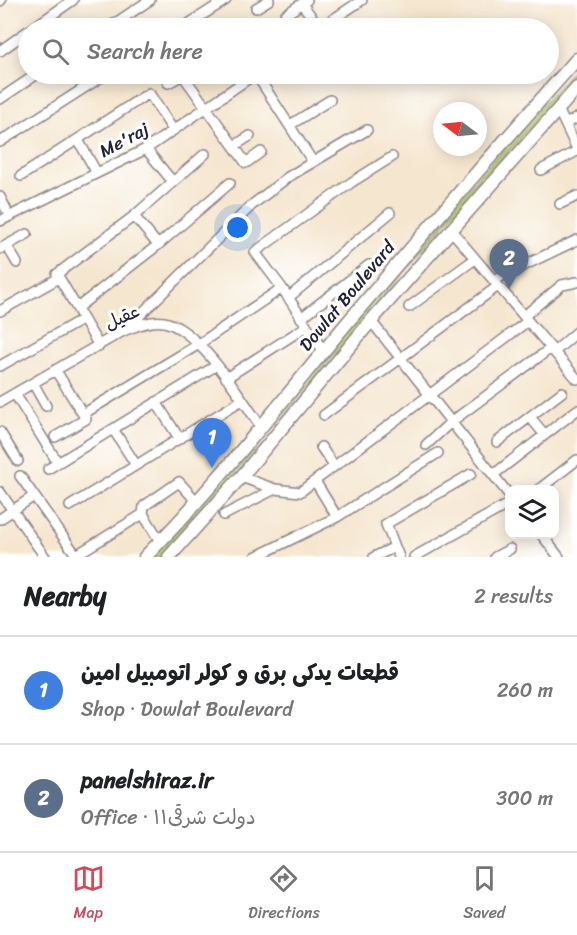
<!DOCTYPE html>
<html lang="en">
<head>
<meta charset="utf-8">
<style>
	:root { --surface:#fff; --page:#f6f6f6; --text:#202124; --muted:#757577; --line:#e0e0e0; --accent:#d1495b }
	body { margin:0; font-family:Sriracha,"Playpen Sans Arabic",sans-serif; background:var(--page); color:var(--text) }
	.controls { position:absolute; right:18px; bottom:18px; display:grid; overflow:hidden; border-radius:12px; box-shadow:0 3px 15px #0003 }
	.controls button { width:54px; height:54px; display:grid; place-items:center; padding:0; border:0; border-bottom:2px solid var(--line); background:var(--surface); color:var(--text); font:30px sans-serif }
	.compass { position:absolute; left:433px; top:102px; width:54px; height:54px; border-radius:50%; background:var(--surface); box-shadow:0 3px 15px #0003; rotate:286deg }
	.you { position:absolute; left:238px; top:228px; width:21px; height:21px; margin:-15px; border:4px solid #fff; border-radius:50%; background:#1a73e8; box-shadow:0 0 0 9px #1a73e833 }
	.badge { display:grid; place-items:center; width:39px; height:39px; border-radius:50%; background:var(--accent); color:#fff; font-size:20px; font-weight:700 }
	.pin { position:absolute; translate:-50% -50px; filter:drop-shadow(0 2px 3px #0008) }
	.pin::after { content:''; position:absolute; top:32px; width:21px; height:18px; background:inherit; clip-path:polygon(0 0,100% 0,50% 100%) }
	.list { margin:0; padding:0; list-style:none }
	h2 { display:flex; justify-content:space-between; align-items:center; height:78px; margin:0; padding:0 24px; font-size:26px }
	h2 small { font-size:20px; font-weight:400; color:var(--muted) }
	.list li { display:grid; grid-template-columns:39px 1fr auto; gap:18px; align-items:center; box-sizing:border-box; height:108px; padding:0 24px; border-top:2px solid var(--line) }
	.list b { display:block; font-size:22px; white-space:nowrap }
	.list p { margin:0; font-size:20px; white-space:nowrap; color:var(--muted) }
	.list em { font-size:20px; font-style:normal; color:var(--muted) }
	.icon { flex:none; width:33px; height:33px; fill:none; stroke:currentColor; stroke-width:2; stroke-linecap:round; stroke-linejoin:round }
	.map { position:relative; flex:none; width:577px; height:557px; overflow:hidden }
	.search { position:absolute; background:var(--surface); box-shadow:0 3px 15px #0003; left:18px; right:18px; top:18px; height:66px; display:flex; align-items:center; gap:15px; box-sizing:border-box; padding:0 21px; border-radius:33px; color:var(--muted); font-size:22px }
	.sheet { height:294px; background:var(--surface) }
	nav { display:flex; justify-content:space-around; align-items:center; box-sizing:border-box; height:84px; border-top:2px solid var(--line); background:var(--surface); font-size:16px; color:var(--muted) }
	nav a { display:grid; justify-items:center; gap:3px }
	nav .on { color:var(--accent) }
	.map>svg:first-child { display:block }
	.green { fill:#bdd377; stroke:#707a59; stroke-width:1.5 }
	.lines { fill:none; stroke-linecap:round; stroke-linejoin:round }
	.minor-casing { stroke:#8c8485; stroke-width:12 }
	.major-casing { stroke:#8c8485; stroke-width:15 }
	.minor { stroke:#fff; stroke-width:9 }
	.major { stroke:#fff; stroke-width:12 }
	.labels { text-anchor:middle; stroke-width:6; stroke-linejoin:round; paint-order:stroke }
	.street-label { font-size:18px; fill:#22223b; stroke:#fff }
</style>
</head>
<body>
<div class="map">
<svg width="577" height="557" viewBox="0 0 577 557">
	<rect width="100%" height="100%" fill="#fff"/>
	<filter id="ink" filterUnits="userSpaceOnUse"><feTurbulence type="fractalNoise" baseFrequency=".0167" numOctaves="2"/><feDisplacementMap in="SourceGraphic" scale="12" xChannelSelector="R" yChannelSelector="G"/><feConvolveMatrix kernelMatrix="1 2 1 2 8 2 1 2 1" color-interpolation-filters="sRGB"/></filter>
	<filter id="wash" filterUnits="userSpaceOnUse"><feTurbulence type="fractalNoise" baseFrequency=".008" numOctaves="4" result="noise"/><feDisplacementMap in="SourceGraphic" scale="24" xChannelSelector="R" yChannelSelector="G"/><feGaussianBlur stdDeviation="1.35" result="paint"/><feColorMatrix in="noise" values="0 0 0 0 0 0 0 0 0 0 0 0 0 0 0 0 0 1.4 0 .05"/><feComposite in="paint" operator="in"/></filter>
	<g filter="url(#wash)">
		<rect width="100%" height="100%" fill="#f5e6cf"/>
		<path class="green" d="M577,66V75L442,226L214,499L160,557H151L436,224Z"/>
	</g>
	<g filter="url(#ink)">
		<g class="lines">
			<defs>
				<path id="minor" d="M0,1L1,0
					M302,4L320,28L362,0
					M256,8L269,0
					M285,15L307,0
					M33,28L73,0
					M108,28L150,0
					M182,28L226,0
					M267,28L271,26
					M0,51L28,31
					M182,74L246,163L261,152
					M256,74L313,162
					M168,83L183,75
					M0,99L37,74
					M558,109L577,149
					M565,124L577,118
					M290,125L330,100
					M78,140L97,173
					M0,142L106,74
					M234,146L250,136
					M146,149L173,182
					M541,170L577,151
					M21,176L149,93L173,130
					M0,197L6,209
					M560,204L577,196
					M134,216L158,245
					M0,221L146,149L255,74
					M451,230L577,379
					M7,246L17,263
					M0,249L27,234
					M494,280L577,240
					M288,298L390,213
					M409,307L475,259
					M77,308L158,245L230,183
					M0,311L59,278
					M524,316L562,285L577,282
					M301,318L369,265
					M371,321L510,496
					M127,328L252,205L288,177L367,130
					M99,346L57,274L134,216L205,154
					M324,352L282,288L255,252L352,182L392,157
					M554,352L577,332
					M0,366L83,319
					M226,378L307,326
					M33,383L46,406
					M15,394L58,463
					M0,402L123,331C136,326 149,320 164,322C198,328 242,399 261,427
					M156,402L179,438
					M83,414L199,344L282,288
					M324,415L498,286
					M530,417L545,435
					M113,429L136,465
					M0,432L18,461
					M55,437L86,419L56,371
					M497,442L562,392
					M426,445L451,422L551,348
					M321,447L334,466
					M48,469L217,365
					M493,475L577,410
					M20,476L76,555L143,514L160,541
					M241,477L275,489L300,492L528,321
					M315,481L337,517
					M538,490L577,460
					M0,492L45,557
					M70,506L242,400
					M143,514L144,506L179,482L197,502
					M224,515L275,489
					M0,519L34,496
					M541,534L559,557
					M255,557L337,517L438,453
					M374,557L395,547
					M399,557L386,524L471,474
					M414,557L510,503
					M495,557L510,549"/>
				<path id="major" d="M145,557C217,484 281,402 347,323C423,234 499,146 577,59
					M169,557L241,477L371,321L577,88"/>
			</defs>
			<use href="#minor" class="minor-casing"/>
			<use href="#major" class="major-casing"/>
			<use href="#minor" class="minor"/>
			<use href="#major" class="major"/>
		</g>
	</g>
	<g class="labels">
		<g class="street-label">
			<text transform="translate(124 140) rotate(-28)" y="6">Me'raj</text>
			<text transform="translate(347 296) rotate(-50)" y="6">Dowlat Boulevard</text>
			<text transform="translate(122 317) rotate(-23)" y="6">عقیل</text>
		</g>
	</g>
</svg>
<div class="controls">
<button><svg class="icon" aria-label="layers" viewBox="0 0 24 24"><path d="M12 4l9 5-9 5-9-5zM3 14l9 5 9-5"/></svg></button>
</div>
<svg class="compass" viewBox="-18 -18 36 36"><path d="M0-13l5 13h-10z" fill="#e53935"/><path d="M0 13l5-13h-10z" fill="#757577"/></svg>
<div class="you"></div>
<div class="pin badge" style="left:212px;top:468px;background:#3f7fe0">1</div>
<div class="pin badge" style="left:509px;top:289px;background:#5c6f8a">2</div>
<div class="search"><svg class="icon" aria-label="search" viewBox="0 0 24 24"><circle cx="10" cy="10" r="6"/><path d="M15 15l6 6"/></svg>Search here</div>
</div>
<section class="sheet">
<h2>Nearby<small>2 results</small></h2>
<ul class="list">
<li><span class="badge" style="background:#3f7fe0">1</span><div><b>قطعات یدکی برق و کولر اتومبیل امین</b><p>Shop · Dowlat Boulevard</p></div><em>260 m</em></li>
<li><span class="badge" style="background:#5c6f8a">2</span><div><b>panelshiraz.ir</b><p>Office · ۱۱دولت شرقی</p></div><em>300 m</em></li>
</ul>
</section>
<nav>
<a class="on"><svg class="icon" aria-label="map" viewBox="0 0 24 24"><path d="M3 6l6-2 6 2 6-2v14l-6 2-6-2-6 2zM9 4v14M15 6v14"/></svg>Map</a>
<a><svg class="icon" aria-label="directions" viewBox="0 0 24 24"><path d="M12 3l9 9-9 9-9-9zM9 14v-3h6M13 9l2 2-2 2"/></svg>Directions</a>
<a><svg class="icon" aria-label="saved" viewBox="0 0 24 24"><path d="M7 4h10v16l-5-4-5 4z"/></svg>Saved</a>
</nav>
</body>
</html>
